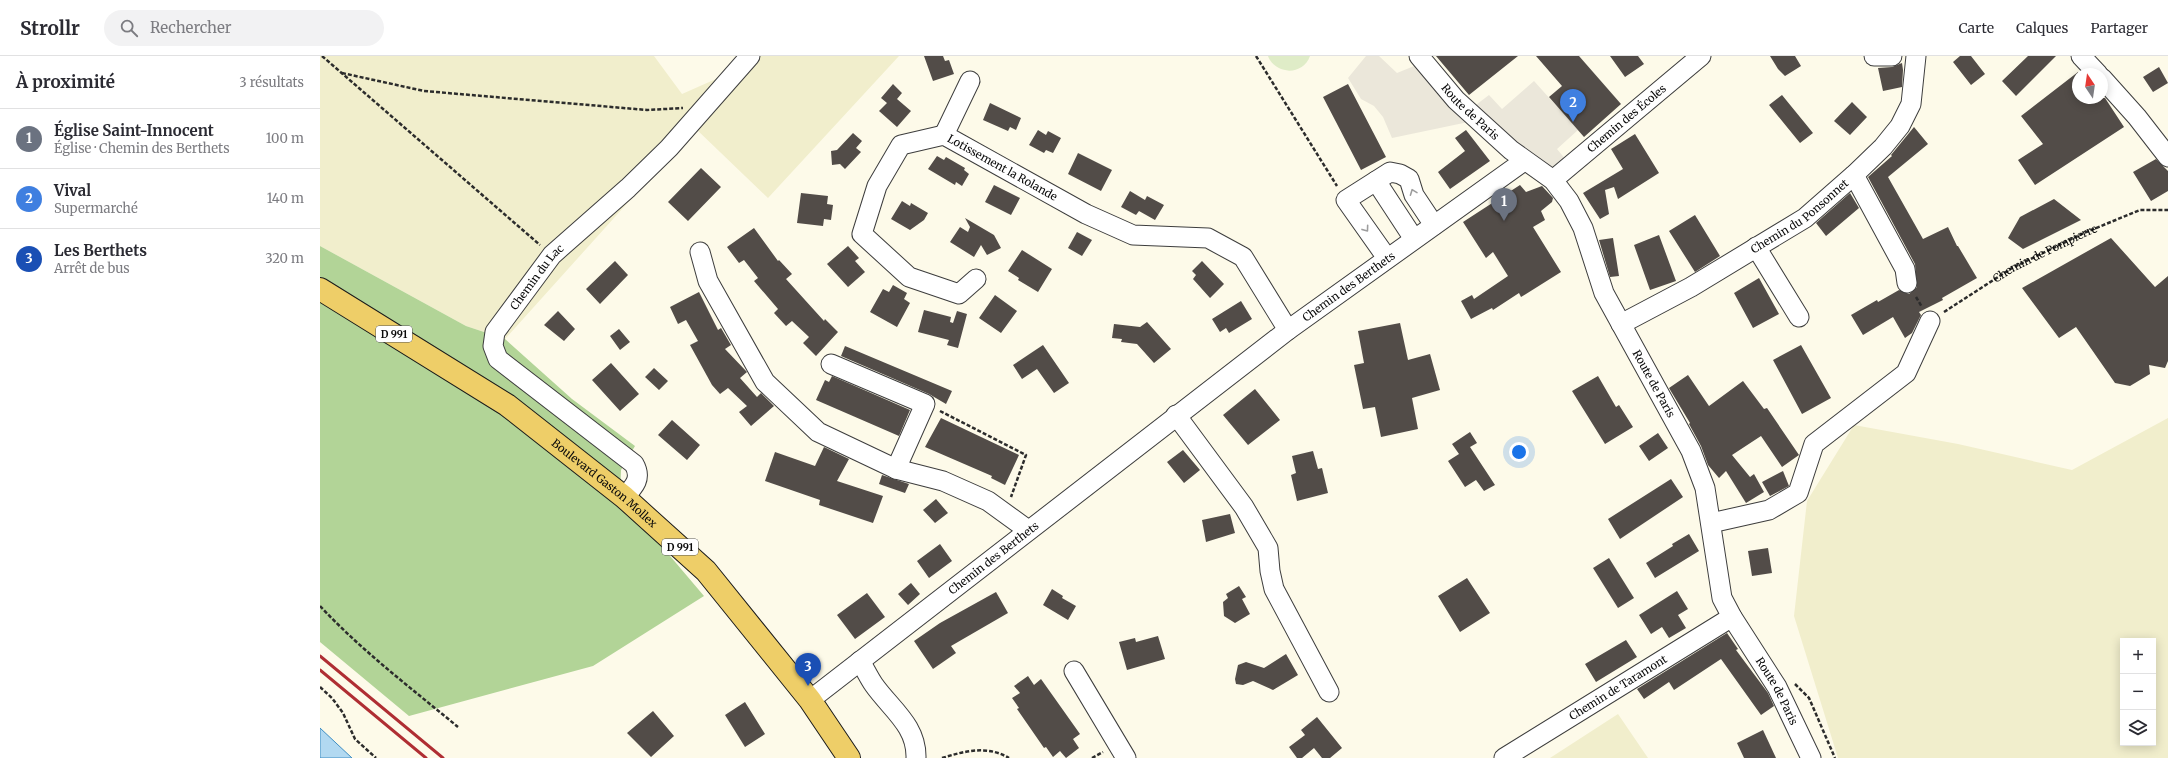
<!DOCTYPE html>
<html lang="fr">
<head>
<meta charset="utf-8">
<style>
	:root { --surface:#fff; --page:#f2f2f3; --text:#2b2b33; --muted:#7c7c81; --line:#e1e1e2; --accent:#0b8043 }
	body { margin:0; font-family:Merriweather,serif; background:var(--page); color:var(--text) }
	.controls { position:absolute; right:12px; bottom:12px; display:grid; overflow:hidden; border-radius:0px; box-shadow:0 2px 10px #0003 }
	.controls button { width:36px; height:36px; display:grid; place-items:center; padding:0; border:0; border-bottom:1px solid var(--line); background:var(--surface); color:var(--text); font:20px sans-serif }
	.compass { position:absolute; left:1752px; top:12px; width:36px; height:36px; border-radius:50%; background:var(--surface); box-shadow:0 2px 10px #0003; rotate:347deg }
	.you { position:absolute; left:1199px; top:396px; width:14px; height:14px; margin:-10px; border:3px solid #fff; border-radius:50%; background:#1a73e8; box-shadow:0 0 0 6px #1a73e833 }
	.badge { display:grid; place-items:center; width:26px; height:26px; border-radius:50%; background:var(--accent); color:#fff; font-size:13px; font-weight:700 }
	.pin { position:absolute; translate:-50% -33px; filter:drop-shadow(0 1px 2px #0008) }
	.pin::after { content:''; position:absolute; top:21px; width:14px; height:12px; background:inherit; clip-path:polygon(0 0,100% 0,50% 100%) }
	.list { margin:0; padding:0; list-style:none }
	h2 { display:flex; justify-content:space-between; align-items:center; height:52px; margin:0; padding:0 16px; font-size:17px }
	h2 small { font-size:13px; font-weight:400; color:var(--muted) }
	.list li { display:grid; grid-template-columns:26px 1fr auto; gap:12px; align-items:center; box-sizing:border-box; height:60px; padding:0 16px; border-top:1px solid var(--line) }
	.list b { display:block; font-size:15px; white-space:nowrap }
	.list p { margin:0; font-size:13px; white-space:nowrap; color:var(--muted) }
	.list em { font-size:13px; font-style:normal; color:var(--muted) }
	.icon { flex:none; width:22px; height:22px; fill:none; stroke:currentColor; stroke-width:2; stroke-linecap:round; stroke-linejoin:round }
	.map { position:relative; flex:none; width:1848px; height:702px; overflow:hidden }
	header { display:flex; align-items:center; gap:24px; box-sizing:border-box; height:56px; padding:0 20px; background:var(--surface); border-bottom:1px solid var(--line) }
	header strong { font-size:19px }
	nav { display:flex; gap:22px; margin-inline-start:auto; font-size:14px }
	.search { width:280px; height:36px; background:var(--page); display:flex; align-items:center; gap:10px; box-sizing:border-box; padding:0 14px; border-radius:22px; color:var(--muted); font-size:15px }
	main { display:flex }
	aside { flex:1; background:var(--surface) }
	.map>svg:first-child { display:block }
	.farmland { fill:#f1eecc; fill-rule:evenodd }
	.forest { fill:#b2d497 }
	.pitch { fill:#dfecc7 }
	.plaza { fill:#ebe7da }
	.water { fill:#b2d9f1; stroke:#3e8dc2 }
	.building { fill:#524c48 }
	.lines { fill:none; stroke-linecap:round; stroke-linejoin:round }
	.minor-casing { stroke:#3d3d3d; stroke-width:21 }
	.major-casing { stroke:#1b1b1b; stroke-width:24 }
	.path { stroke:#2c2c2c; stroke-width:2.5; stroke-dasharray:4 2; stroke-linecap:butt }
	.minor { stroke:#fff; stroke-width:19 }
	.major { stroke:#eece68; stroke-width:22 }
	.rail { stroke:#af2e33; stroke-width:3 }
	.oneway { stroke:#9d9d9d }
	.labels { text-anchor:middle; stroke-width:4; stroke-linejoin:round; paint-order:stroke }
	.shield { fill:#fff; stroke:#545454; stroke-width:1 }
	.shield-label { font-size:10px; font-weight:bold; fill:#0a0a0a }
	.street-label { font-size:11px; fill:#0a0a0a; stroke:#fff }
</style>
</head>
<body>
<header>
<strong>Strollr</strong>
<div class="search"><svg class="icon" aria-label="search" viewBox="0 0 24 24"><circle cx="10" cy="10" r="6"/><path d="M15 15l6 6"/></svg>Rechercher</div>
<nav><a>Carte</a><a>Calques</a><a>Partager</a></nav>
</header>
<main>
<aside>
<h2>À proximité<small>3 résultats</small></h2>
<ul class="list">
<li><span class="badge" style="background:#6b7280">1</span><div><b>Église Saint-Innocent</b><p>Église · Chemin des Berthets</p></div><em>100 m</em></li>
<li><span class="badge" style="background:#3f7fe0">2</span><div><b>Vival</b><p>Supermarché</p></div><em>140 m</em></li>
<li><span class="badge" style="background:#1a4fb4">3</span><div><b>Les Berthets</b><p>Arrêt de bus</p></div><em>320 m</em></li>
</ul>
</aside>
<div class="map">
<svg width="1848" height="702" viewBox="0 0 1848 702">
	<rect width="100%" height="100%" fill="#fdfae9"/>
	<path class="farmland" d="M0,0H334L362,38L405,19L420,0H579L448,142L375,72L185,283L146,270L0,190Z
		M1848,362V702H1518L1474,560L1487,445L1534,369L1638,388L1752,414ZM1803,585H1833V687H1803Z
		M1298,658L1328,702H1230Z"/>
	<path class="forest" d="M0,190L146,270L185,283L252,343L315,390L301,414L300,441L384,540L273,610L89,660L0,586Z"/>
	<path class="pitch" d="M948,0H990C983,20 955,19 948,0Z"/>
	<path class="plaza" d="M1046,0H1059L1077,17L1104,6L1148,55L1169,39L1182,53L1214,25L1258,74L1237,93L1251,110L1233,124L1158,64L1072,82L1063,61L1054,50L1041,43L1028,22Z"/>
	<path class="water" d="M0,672L32,702H0Z"/>
	<path class="building" d="M604,0H623L625,5L629,4L634,18L613,25Z
		M1116,0H1198L1149,39Z
		M1216,0H1259L1301,48L1264,81L1229,41L1242,30Z
		M1290,0H1318L1324,8L1305,21Z
		M1450,0H1475L1481,10L1465,20L1458,13Z
		M1640,0H1651L1665,18L1651,29L1633,6Z
		M1708,0H1736L1696,40L1682,25Z
		M1582,7L1583,14L1582,31L1563,35L1558,12L1572,11Z
		M1839,11L1848,27L1833,36L1823,21Z
		M1758,16V42H1785L1804,71L1715,129L1698,104L1723,88L1701,60Z
		M573,28L582,37L577,43L591,55L577,71L559,55L567,47L561,42Z
		M1028,28L1066,101L1041,114L1003,41Z
		M1462,39L1493,77L1480,87L1449,49Z
		M1532,46L1547,61L1530,79L1514,65Z
		M670,47L701,62L696,74L690,71L688,75L663,64Z
		M1594,71L1608,88L1568,121L1603,183L1628,171L1637,190H1638L1657,222L1622,242L1623,244L1599,256L1601,259L1592,277L1585,282L1573,261L1543,279L1531,259L1557,244L1558,246L1579,234L1589,238L1597,231L1595,208L1548,121L1572,100L1571,99Z
		M718,74L726,79L728,75L741,82L733,97L726,94L724,97L709,89Z
		M1146,74L1170,105L1130,133L1118,116L1145,95L1135,82Z
		M533,77L542,85L536,92L541,96L525,113L520,108L512,109L511,95L517,94Z
		M1315,78L1339,117L1298,143L1294,131L1285,134L1289,158L1280,163L1263,137L1303,113L1291,93Z
		M758,97L792,114L781,135L748,118Z
		M617,100L624,104L626,101L645,112L644,114L649,118L642,130L636,126L635,129L608,113Z
		M1836,103L1848,115V135L1831,145L1813,116Z
		M381,112L401,131L368,165L348,146Z
		M674,129L700,142L691,159L665,146Z
		M1200,129L1206,136L1222,130L1233,142L1232,146L1221,155L1225,164L1213,171L1241,216L1201,241L1199,237L1173,254L1172,252L1151,263L1141,245L1152,239L1154,243L1188,220L1173,196L1166,202L1143,166Z
		M810,135L825,144L827,140L844,149L835,164L819,155L816,159L801,151Z
		M481,137L508,140L507,148L513,149L511,164L504,163L503,170L477,167Z
		M1530,137L1539,152L1506,180L1496,167Z
		M1734,143L1761,164L1703,193L1688,182L1700,161Z
		M582,145L590,150L591,147L608,157L604,164L590,174L571,163Z
		M1375,159L1400,200L1375,216L1349,175Z
		M645,162L674,179L681,192L667,199L661,189L654,201L630,186L640,171L648,176L650,171Z
		M434,172L458,205L459,204L472,218L466,223L504,265L505,263L518,276L496,300L483,287L489,281L472,265L466,270L454,257L458,253L434,225L438,222L424,204L419,207L407,191Z
		M757,176L772,184L762,200L748,192Z
		M1339,179L1356,225L1330,234L1314,189Z
		M1293,182L1299,220L1290,221L1279,184Z
		M1791,182L1835,231L1848,220V305L1845,312L1829,309L1830,318L1810,330L1795,327L1756,271L1739,282L1702,232Z
		M528,190L539,202L535,205L545,216L528,231L507,208Z
		M702,194L732,213L718,236L698,224L699,222L688,215Z
		M295,205L308,219L280,248L266,233Z
		M882,205L904,228L890,242L873,223L876,219L872,215Z
		M1439,222L1459,258L1433,272L1414,237Z
		M573,229L587,237L584,243L590,247L577,271L550,256L563,233L569,236Z
		M379,236L398,274L401,272L411,289L405,293L427,316L420,322L437,341L441,337L454,350L431,370L419,356L427,350L408,332L400,338L392,329L370,289L378,285L366,264L358,268L350,251Z
		M675,239L697,255L681,277L659,262Z
		M921,245L932,263L909,277L906,272L900,276L892,263Z
		M604,254L631,261L630,266L633,267L637,255L647,258L638,292L627,289L629,284L598,276Z
		M238,255L255,273L244,285L224,269Z
		M827,266L851,293L834,307L817,288L801,286L802,283L792,282L794,268L820,271Z
		M1080,267L1088,304L1110,298L1120,334L1092,342L1098,373L1061,381L1055,351L1043,353L1034,309L1044,307L1038,275Z
		M299,273L310,286L300,294L290,280Z
		M723,289L749,327L734,337L717,313L702,323L693,309Z
		M1481,289L1511,342L1482,358L1453,304Z
		M525,290L632,335L626,348L609,338L521,300Z
		M291,307L319,338L300,355L272,324Z
		M334,312L348,325L339,334L325,321Z
		M1368,319L1389,350L1423,325L1444,353L1447,352L1479,399L1462,411L1441,380L1412,399L1430,421L1434,418L1444,436L1426,447L1406,415L1399,422L1388,409L1381,390L1369,368L1370,367L1349,332Z
		M512,320L590,354L579,380L496,344L505,324L509,326Z
		M1278,320L1296,351L1299,349L1313,371L1285,388L1252,335Z
		M935,333L960,364L928,389L903,359Z
		M621,362L699,399L685,429L671,422L672,420L605,391Z
		M352,364L380,389L367,404L338,379Z
		M1150,376L1157,387L1150,391L1175,429L1164,435L1156,424L1145,431L1128,405L1139,398L1132,388Z
		M1338,377L1348,392L1329,405L1319,390Z
		M504,391L529,403L517,425L563,440L553,467L499,449L500,444L445,425L455,396L495,410Z
		M863,394L880,414L864,427L847,406Z
		M993,395L998,413L1002,412L1008,437L977,445L971,419L976,417L972,400Z
		M1463,415L1469,430L1450,440L1442,426Z
		M562,419L589,428L585,437L559,428Z
		M1351,423L1363,441L1300,483L1288,463Z
		M616,443L628,457L615,467L603,454Z
		M910,458L915,477L886,486L882,464Z
		M1369,478L1379,495L1335,522L1326,507L1353,490L1352,488Z
		M620,488L632,505L609,522L597,505Z
		M1448,492L1452,517L1432,520L1428,495Z
		M1289,502L1314,542L1298,552L1273,512Z
		M1147,522L1170,557L1140,576L1118,540Z
		M591,527L600,538L588,549L578,538Z
		M919,530L926,541L922,543L930,558L915,567L904,560L903,546L908,542L906,538Z
		M732,533L743,540L742,542L756,550L748,564L723,549Z
		M1357,535L1368,553L1358,559L1366,572L1349,582L1342,571L1331,578L1319,559Z
		M676,536L688,557L631,590L636,597L613,613L594,585L620,567Z
		M547,537L565,561L535,583L517,559Z
		M1407,577L1418,593L1416,594L1448,637L1454,650L1441,659L1401,603L1354,634L1349,626L1324,643L1317,633Z
		M838,580L845,603L807,614L799,586L815,582L816,586Z
		M1306,584L1317,601L1276,626L1265,608Z
		M966,598L978,619L953,634L933,625L923,629L916,628L915,623L918,609L926,606L944,612Z
		M708,620L714,629L721,623L760,678L753,683L759,692L746,702L740,695L733,701L726,691L724,692L697,653L699,652L692,642L700,637L694,630Z
		M425,646L445,678L425,691L405,659Z
		M333,655L354,680L331,701L307,677Z
		M997,661L1022,692L1010,702H1002L994,692L982,702H977L969,691L985,679L981,674Z
		M1443,674L1456,702H1424L1417,687Z"/>
	<g class="lines">
		<defs>
			<g id="minor">
				<path id="s2" d="M1099,0L1136,44L1191,94L1233,124L1249,145L1263,172L1284,237L1371,395L1385,432L1402,542L1412,561L1457,631L1491,702"/>
				<path d="M1554,0H1572"/>
				<path d="M1761,0L1778,18"/>
				<path d="M1782,22L1817,61L1848,101"/>
				<path d="M624,79L650,25"/>
				<path d="M1534,119L1585,213L1587,227"/>
				<path id="s3" d="M1233,124L1381,0"/>
				<path d="M1056,125L1094,183"/>
				<path d="M1436,191L1479,261"/>
				<path d="M380,196L388,225L445,326L498,376L576,413L623,425L668,445L708,474"/>
				<path d="M1067,202L1026,144L1070,116L1080,118L1089,123L1094,139L1114,169"/>
				<path id="s4" d="M656,223L639,238L589,221L542,178L557,130L581,89L624,79L766,158L813,179L888,182L923,201L968,274"/>
				<path id="s5" d="M1301,268L1371,231L1485,162L1534,119L1563,91L1580,70L1591,48L1596,0"/>
				<path d="M511,308L605,348L576,413"/>
				<path d="M856,359L924,451L948,492L950,515L954,533L1009,636"/>
				<path id="s6" d="M304,441C315,430 322,422 314,408L178,303L173,290L175,276L232,199L308,132L349,92L430,0"/>
				<path d="M1391,467L1449,454L1478,437L1494,388L1586,317L1610,265"/>
				<path d="M540,605C545,613 549,622 554,629C571,653 597,670 596,702"/>
				<path d="M754,615L806,702"/>
				<path id="s7" d="M490,644L968,274L1204,105"/>
				<path id="s8" d="M1184,702L1412,561"/>
			</g>
			<g id="major">
				<path id="s9" d="M0,233L187,349L304,441L386,515L490,644L529,702"/>
			</g>
		</defs>
		<use href="#minor" class="minor-casing"/>
		<use href="#major" class="major-casing"/>
		<g class="path">
			<path d="M2,0L220,189"/>
			<path d="M936,0L1017,130"/>
			<path d="M22,17L104,35L327,54L363,52"/>
			<path d="M1596,241L1602,251"/>
			<path id="s1" d="M1624,256L1692,212L1764,177L1820,154H1848"/>
			<path d="M620,355L706,399L691,441"/>
			<path d="M0,550C42,595 91,632 138,671"/>
			<path d="M1475,628L1489,642L1515,702"/>
			<path d="M0,631L12,642L23,657L35,683L56,702"/>
			<path d="M622,702C645,695 667,689 689,702"/>
			<path d="M772,702L783,696"/>
		</g>
		<use href="#minor" class="minor"/>
		<use href="#major" class="major"/>
		<path class="rail" d="M0,600L123,702
			M0,614L106,702"/>
	</g>
	<defs><path id="oneway-chevron" d="M-2-3.5L2.5 0L-2 3.5" fill="none" stroke-width="1.6" stroke-linecap="round" stroke-linejoin="round"/></defs>
	<g class="oneway">
		<use href="#oneway-chevron" transform="translate(1093 136) rotate(-111)"/>
		<use href="#oneway-chevron" transform="translate(1046 173) rotate(54)"/>
	</g>
	<g class="labels">
		<g class="shield">
			<rect x="56" y="270" width="36" height="16" rx="3"/>
			<rect x="342" y="483" width="36" height="16" rx="3"/>
		</g>
		<g class="shield-label">
			<text x="74" y="282">D 991</text>
			<text x="360" y="495">D 991</text>
		</g>
		<g class="street-label">
			<text dy="4" stroke="none"><textPath href="#s2" startOffset="76">Route de Paris</textPath></text>
			<text dy="4" stroke="none"><textPath href="#s3" startOffset="96">Chemin des Écoles</textPath></text>
			<text dy="4" stroke="none"><textPath href="#s4" startOffset="348">Lotissement la Rolande</textPath></text>
			<text dy="4" stroke="none"><textPath href="#s5" startOffset="209">Chemin du Ponsonnet</textPath></text>
			<text dy="4" stroke="none"><textPath href="#s1" startOffset="117">Chemin de Pompierre</textPath></text>
			<text dy="4" stroke="none"><textPath href="#s6" startOffset="307">Chemin du Lac</textPath></text>
			<text dy="4" stroke="none"><textPath href="#s7" startOffset="679">Chemin des Berthets</textPath></text>
			<text dy="4" stroke="none"><textPath href="#s2" startOffset="412">Route de Paris</textPath></text>
			<text dy="4" stroke="none"><textPath href="#s9" startOffset="345">Boulevard Gaston Mollex</textPath></text>
			<text dy="4" stroke="none"><textPath href="#s7" startOffset="232">Chemin des Berthets</textPath></text>
			<text dy="4" stroke="none"><textPath href="#s8" startOffset="134">Chemin de Taramont</textPath></text>
			<text dy="4" stroke="none"><textPath href="#s2" startOffset="748">Route de Paris</textPath></text>
		</g>
	</g>
</svg>
<div class="controls">
<button>+</button>
<button>−</button>
<button><svg class="icon" aria-label="layers" viewBox="0 0 24 24"><path d="M12 4l9 5-9 5-9-5zM3 14l9 5 9-5"/></svg></button>
</div>
<svg class="compass" viewBox="-18 -18 36 36"><path d="M0-13l5 13h-10z" fill="#e53935"/><path d="M0 13l5-13h-10z" fill="#7c7c81"/></svg>
<div class="you"></div>
<div class="pin badge" style="left:1184px;top:165px;background:#6b7280">1</div>
<div class="pin badge" style="left:1253px;top:66px;background:#3f7fe0">2</div>
<div class="pin badge" style="left:488px;top:630px;background:#1a4fb4">3</div>
</div>
</main>
</body>
</html>
